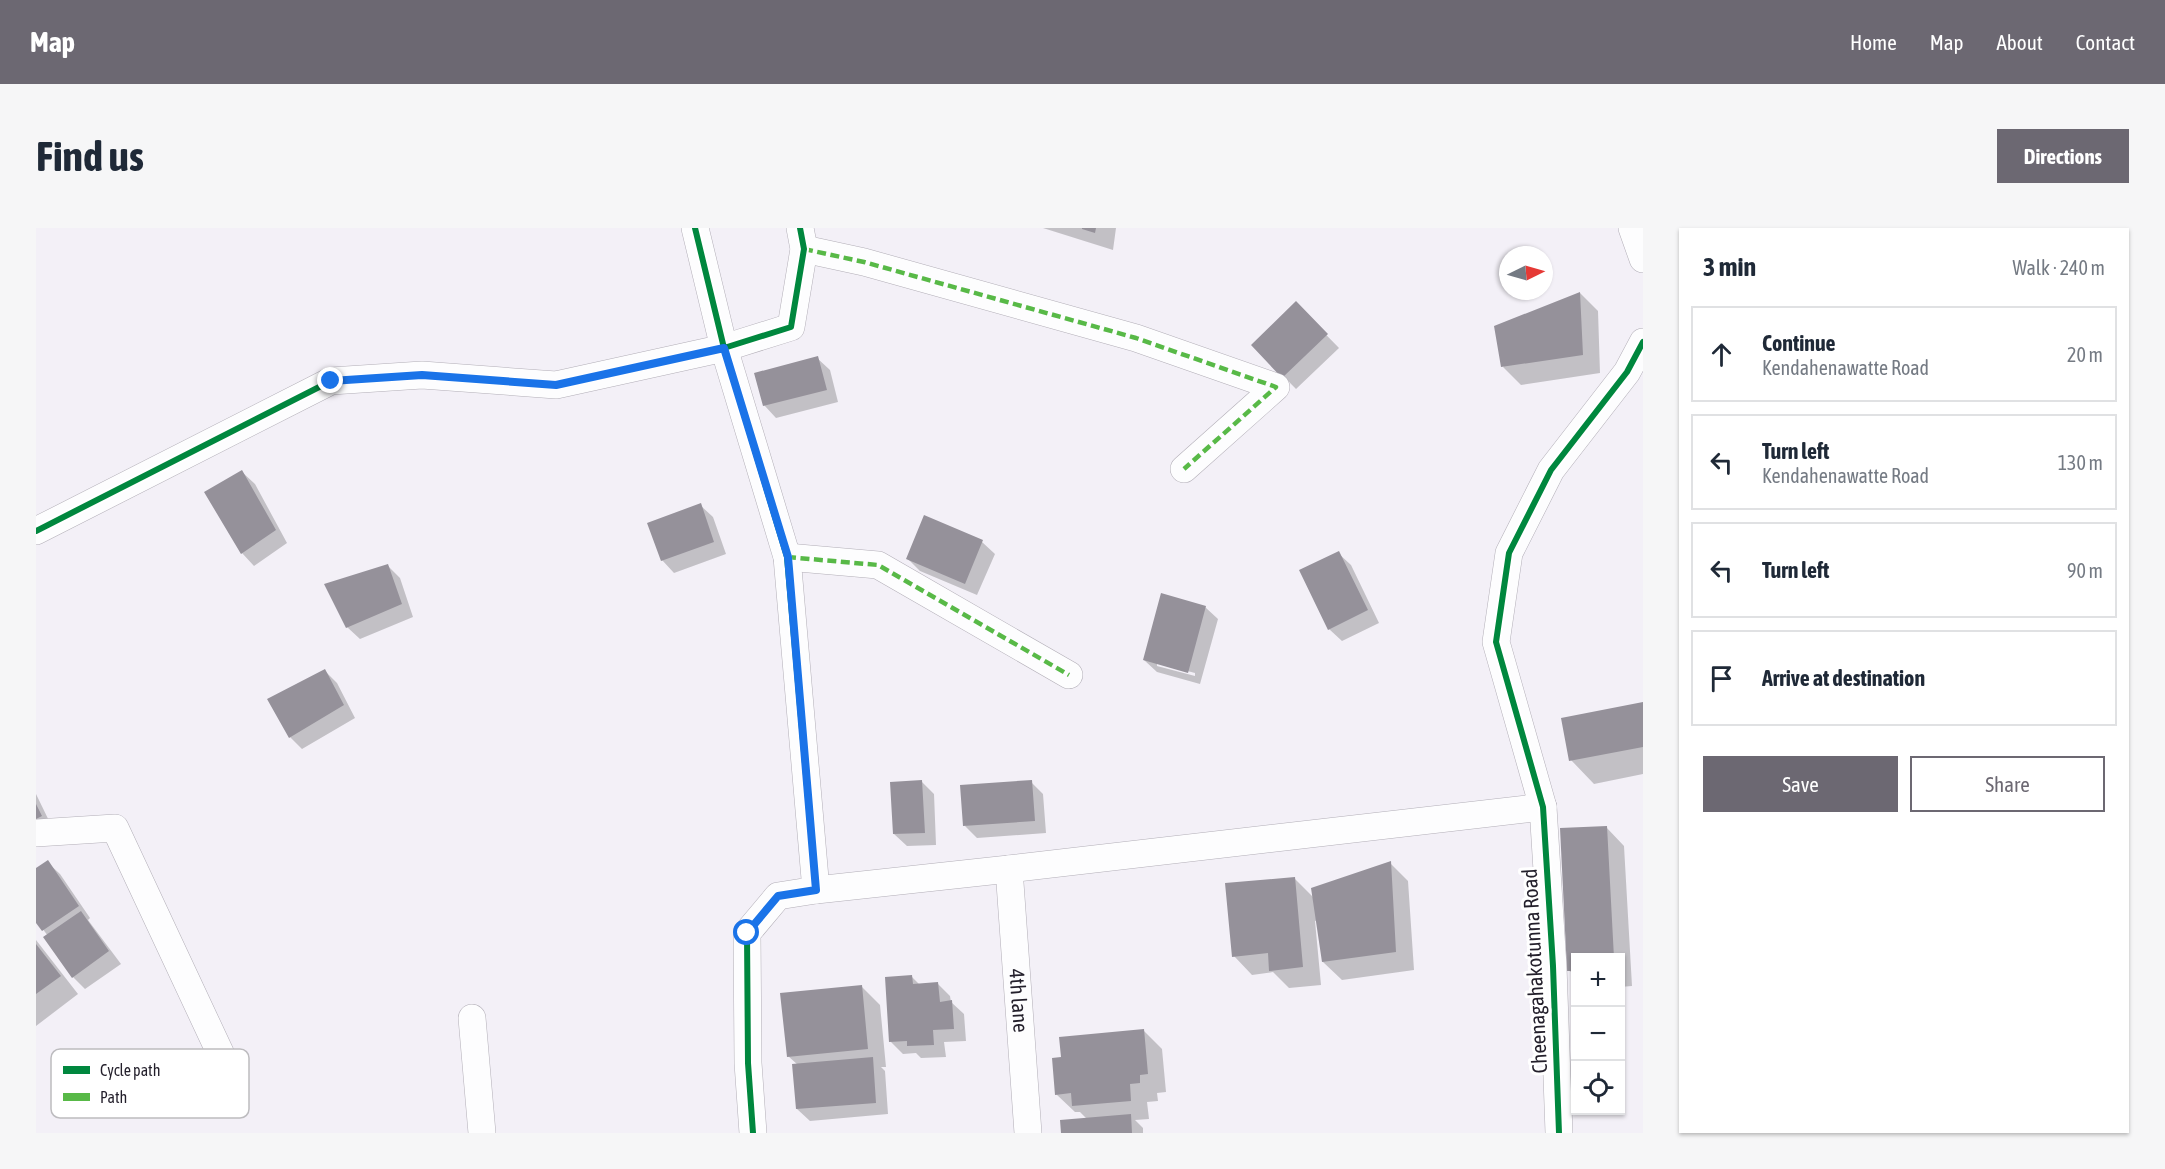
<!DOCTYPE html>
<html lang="en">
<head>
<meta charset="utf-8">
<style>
	:root { --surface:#fff; --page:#f6f6f7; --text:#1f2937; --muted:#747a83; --line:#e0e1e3; --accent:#6c6872 }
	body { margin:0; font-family:"Asap Condensed",sans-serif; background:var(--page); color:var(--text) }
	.controls { position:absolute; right:18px; bottom:18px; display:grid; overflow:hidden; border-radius:0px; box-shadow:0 2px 4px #0004 }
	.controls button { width:54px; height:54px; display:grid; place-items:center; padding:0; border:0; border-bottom:2px solid var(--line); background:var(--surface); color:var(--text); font:30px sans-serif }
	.compass { position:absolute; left:1463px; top:18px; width:54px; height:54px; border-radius:50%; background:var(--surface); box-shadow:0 2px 4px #0004; rotate:85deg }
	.stop { position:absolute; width:18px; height:18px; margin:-14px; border:4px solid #1a73e8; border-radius:50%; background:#fff }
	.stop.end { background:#1a73e8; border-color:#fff; box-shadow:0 2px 6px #0008 }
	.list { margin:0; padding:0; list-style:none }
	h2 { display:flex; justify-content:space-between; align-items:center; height:78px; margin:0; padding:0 24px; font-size:26px }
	h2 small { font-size:20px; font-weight:400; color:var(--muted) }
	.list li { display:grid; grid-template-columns:39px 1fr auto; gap:18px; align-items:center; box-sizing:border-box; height:96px; margin:0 12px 12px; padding:0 12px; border:2px solid var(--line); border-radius:0px }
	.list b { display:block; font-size:22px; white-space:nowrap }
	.list p { margin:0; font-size:20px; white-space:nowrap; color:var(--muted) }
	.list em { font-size:20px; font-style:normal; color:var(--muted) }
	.actions { display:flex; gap:12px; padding:18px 24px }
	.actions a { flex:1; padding:14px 0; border:2px solid var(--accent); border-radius:0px; text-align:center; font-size:21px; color:var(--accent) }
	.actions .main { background:var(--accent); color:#fff }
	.icon { flex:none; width:33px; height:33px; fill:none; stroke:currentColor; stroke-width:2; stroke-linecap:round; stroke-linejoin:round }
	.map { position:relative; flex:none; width:1607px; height:905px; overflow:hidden; border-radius:0px }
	header { display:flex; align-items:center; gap:36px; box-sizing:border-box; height:84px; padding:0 30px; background:var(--accent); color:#fff }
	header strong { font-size:28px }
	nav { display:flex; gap:33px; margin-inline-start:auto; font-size:21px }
	.intro { display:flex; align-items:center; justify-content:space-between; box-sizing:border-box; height:144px; padding:0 36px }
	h1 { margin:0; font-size:42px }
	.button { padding:15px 27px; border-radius:0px; background:var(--accent); color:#fff; font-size:21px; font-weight:700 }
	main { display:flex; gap:36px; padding:0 36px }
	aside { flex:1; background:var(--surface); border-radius:0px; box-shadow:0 2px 4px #0004 }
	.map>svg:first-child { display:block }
	.shadow { fill:#0003; fill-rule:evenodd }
	.building { fill:#95919a }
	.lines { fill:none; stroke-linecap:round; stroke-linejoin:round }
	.minor-casing { stroke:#b2aeb7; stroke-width:28 }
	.minor { stroke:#fdfdfe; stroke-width:27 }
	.quiet { stroke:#58b947; stroke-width:4.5; stroke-dasharray:9 4.5; stroke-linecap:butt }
	.cycleway-casing { stroke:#fff; stroke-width:10 }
	.cycleway { stroke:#00873e; stroke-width:6 }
	.route { stroke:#1a73e8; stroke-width:8 }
	.labels { text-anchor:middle; stroke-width:6; stroke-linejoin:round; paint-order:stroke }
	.street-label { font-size:21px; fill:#231f2b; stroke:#fff }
	.key { fill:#fff; stroke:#bdbcbf; stroke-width:1.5 }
	.key-label { font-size:16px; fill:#231f2b }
</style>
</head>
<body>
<header>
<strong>Map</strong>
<nav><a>Home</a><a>Map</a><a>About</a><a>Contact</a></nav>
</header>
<div class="intro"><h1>Find us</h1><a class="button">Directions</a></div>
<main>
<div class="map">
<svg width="1607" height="905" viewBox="0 0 1607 905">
	<rect width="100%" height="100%" fill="#f3f0f7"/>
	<path class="shadow" d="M1007,0H1080L1077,22Z
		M1544,65L1562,83L1564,145L1485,157L1467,139Z
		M1260,76L1303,120L1260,161L1217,117Z
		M781,130L794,142L802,174L740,190L728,177Z
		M206,244L219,256L251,315L218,338L206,325Z
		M664,277L677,289L690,326L638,345L626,332Z
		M946,314L959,326L941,367L884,343L871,330Z
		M1302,325L1315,337L1343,395L1306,413L1293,401Z
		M352,338L364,350L377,389L324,411L311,399Z
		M1169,379L1182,391L1164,456L1121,444L1108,432ZM1121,435L1159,445V448L1121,438Z
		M289,443L301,455L319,490L266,521L254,509Z
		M1607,475V546L1558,556L1535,532Z
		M885,553L898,566L900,617L871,618L858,606Z
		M995,554L1007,566L1010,605L941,610L929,598Z
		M0,566L17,601L0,610Z
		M1570,599L1588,618L1596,758L1584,759V730H1540V749L1533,742Z
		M11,634L24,646L54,690L52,692L85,736L49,761L37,749L12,708L0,692V642Z
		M1354,635L1372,653L1378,742L1306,752L1287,734L1282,692L1279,693L1285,757L1253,760L1237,744L1216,747L1198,728L1258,650L1278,670Z
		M0,712L42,766L0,798Z
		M875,748L884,757L902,756L914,768L915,774L928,786L930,813L908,814L910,829L885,830L880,825L867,826L855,814Z
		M826,759L844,777L850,839H845L849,843L852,886L774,893L761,881L762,837L752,828Z
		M1108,803L1126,821L1130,864L1121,865L1122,873L1111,874L1113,891L1099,892L1107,900V905H1026L1051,891L1044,884H1039L1020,866L1026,830Z"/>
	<path class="building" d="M1046,0H1060L1059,5L1046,1Z
		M1544,64L1547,127L1465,139L1458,98Z
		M1260,73L1292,106L1246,150L1215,117Z
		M782,128L791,162L727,178L718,145Z
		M206,242L240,302L205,326L168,264Z
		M665,275L678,314L625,333L611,295Z
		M888,287L947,312L929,356L870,331Z
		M1303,323L1332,382L1292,402L1263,342Z
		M352,336L366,376L310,400L288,356Z
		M1125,365L1170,378L1152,445L1107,432Z
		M289,441L308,477L253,510L231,471Z
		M1607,474V519L1533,533L1525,490Z
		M886,552L889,605L857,606L854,554Z
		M996,552L999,593L927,598L924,557Z
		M0,576L6,588L0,591Z
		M1571,598L1578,730H1540V743H1531L1524,600Z
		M12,632L43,678L6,703L0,695V640Z
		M1355,633L1360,724L1286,734L1275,660Z
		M1259,649L1267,739L1233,743L1232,725L1196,729L1189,655Z
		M45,683L73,723L36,750L7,709Z
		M0,716L25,748L0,766Z
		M876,747L877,756L902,754L904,774L916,772L918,801L897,802L898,817L871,818V813L853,814L849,749Z
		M826,757L832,821L751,829L744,765Z
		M1108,801L1112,846L1104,847V855L1094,856L1095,873L1036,878L1035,865L1019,867L1016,830L1025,829L1023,809Z
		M837,829L840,875L760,881L756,836Z
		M1095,886L1096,905H1025L1024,892Z"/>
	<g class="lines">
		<defs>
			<g id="minor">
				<path d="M659,0L688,120L751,329L780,662L742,668L711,705L712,835L717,905"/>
				<path d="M1596,0L1607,31"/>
				<path d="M768,21L828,34L1100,110L1240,159L1148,241"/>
				<path d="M0,303L295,153L386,147L520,157L688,120L755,99L768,21L764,0"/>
				<path d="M751,329L842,337L1033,447"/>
				<path d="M0,605L79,600L188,833"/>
				<path id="s1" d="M973,641L992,905"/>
				<path d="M780,662L973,641L1507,579"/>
				<path d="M436,790L446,905"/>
				<path d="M1523,905L1517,738L1507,579L1460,414L1473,325L1515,242L1591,144L1607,114"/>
			</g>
		</defs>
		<use href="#minor" class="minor-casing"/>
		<use href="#minor" class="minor"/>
		<path class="quiet" d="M768,21L828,34L1100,110L1240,159L1148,241
			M751,329L842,337L1033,447"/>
		<defs>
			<path id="cycleway" d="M659,0L688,120L751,329L780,662L742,668L711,705L712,835L717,905
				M0,303L295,153L386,147L520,157L688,120L755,99L768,21L764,0
				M1523,905L1517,738L1507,579L1460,414L1473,325L1515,242L1591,144L1607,114"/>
		</defs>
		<use href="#cycleway" class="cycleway-casing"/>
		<use href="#cycleway" class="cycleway"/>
	</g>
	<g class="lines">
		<path class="route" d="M295,153L386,147L520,157L688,120L752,329L780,662L742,668L711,705"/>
	</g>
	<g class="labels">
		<g class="street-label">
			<text transform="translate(1499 743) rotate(-93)" y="7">Cheenagahakotunna Road</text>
			<text dy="7" stroke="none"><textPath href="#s1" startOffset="132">4th lane</textPath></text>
		</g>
	</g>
	<rect x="15" y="821" width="198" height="69" rx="9" class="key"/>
	<rect x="27" y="838" width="27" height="8" fill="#00873e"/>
	<rect x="27" y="865" width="27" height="8" fill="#58b947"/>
	<g class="key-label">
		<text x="64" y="848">Cycle path</text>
		<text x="64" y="875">Path</text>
	</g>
</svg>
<div class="controls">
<button>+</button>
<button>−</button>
<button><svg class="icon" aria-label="locate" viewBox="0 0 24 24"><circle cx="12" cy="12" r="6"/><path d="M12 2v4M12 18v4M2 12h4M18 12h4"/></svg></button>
</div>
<svg class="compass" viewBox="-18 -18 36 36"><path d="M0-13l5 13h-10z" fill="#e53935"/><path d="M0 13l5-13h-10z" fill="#747a83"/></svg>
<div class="stop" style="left:711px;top:705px"></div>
<div class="stop end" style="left:295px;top:153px"></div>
</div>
<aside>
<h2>3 min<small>Walk · 240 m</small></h2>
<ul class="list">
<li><svg class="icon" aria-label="ahead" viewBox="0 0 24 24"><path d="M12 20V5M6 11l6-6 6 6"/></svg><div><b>Continue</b><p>Kendahenawatte Road</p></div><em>20 m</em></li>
<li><svg class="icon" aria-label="left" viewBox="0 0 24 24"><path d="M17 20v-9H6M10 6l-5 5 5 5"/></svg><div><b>Turn left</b><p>Kendahenawatte Road</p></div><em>130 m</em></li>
<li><svg class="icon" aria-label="left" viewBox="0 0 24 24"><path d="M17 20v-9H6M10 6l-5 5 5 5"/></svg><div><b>Turn left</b></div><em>90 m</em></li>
<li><svg class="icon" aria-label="arrive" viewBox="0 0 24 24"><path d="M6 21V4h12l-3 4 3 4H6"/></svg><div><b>Arrive at destination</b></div></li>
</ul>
<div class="actions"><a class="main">Save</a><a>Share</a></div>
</aside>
</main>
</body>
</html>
